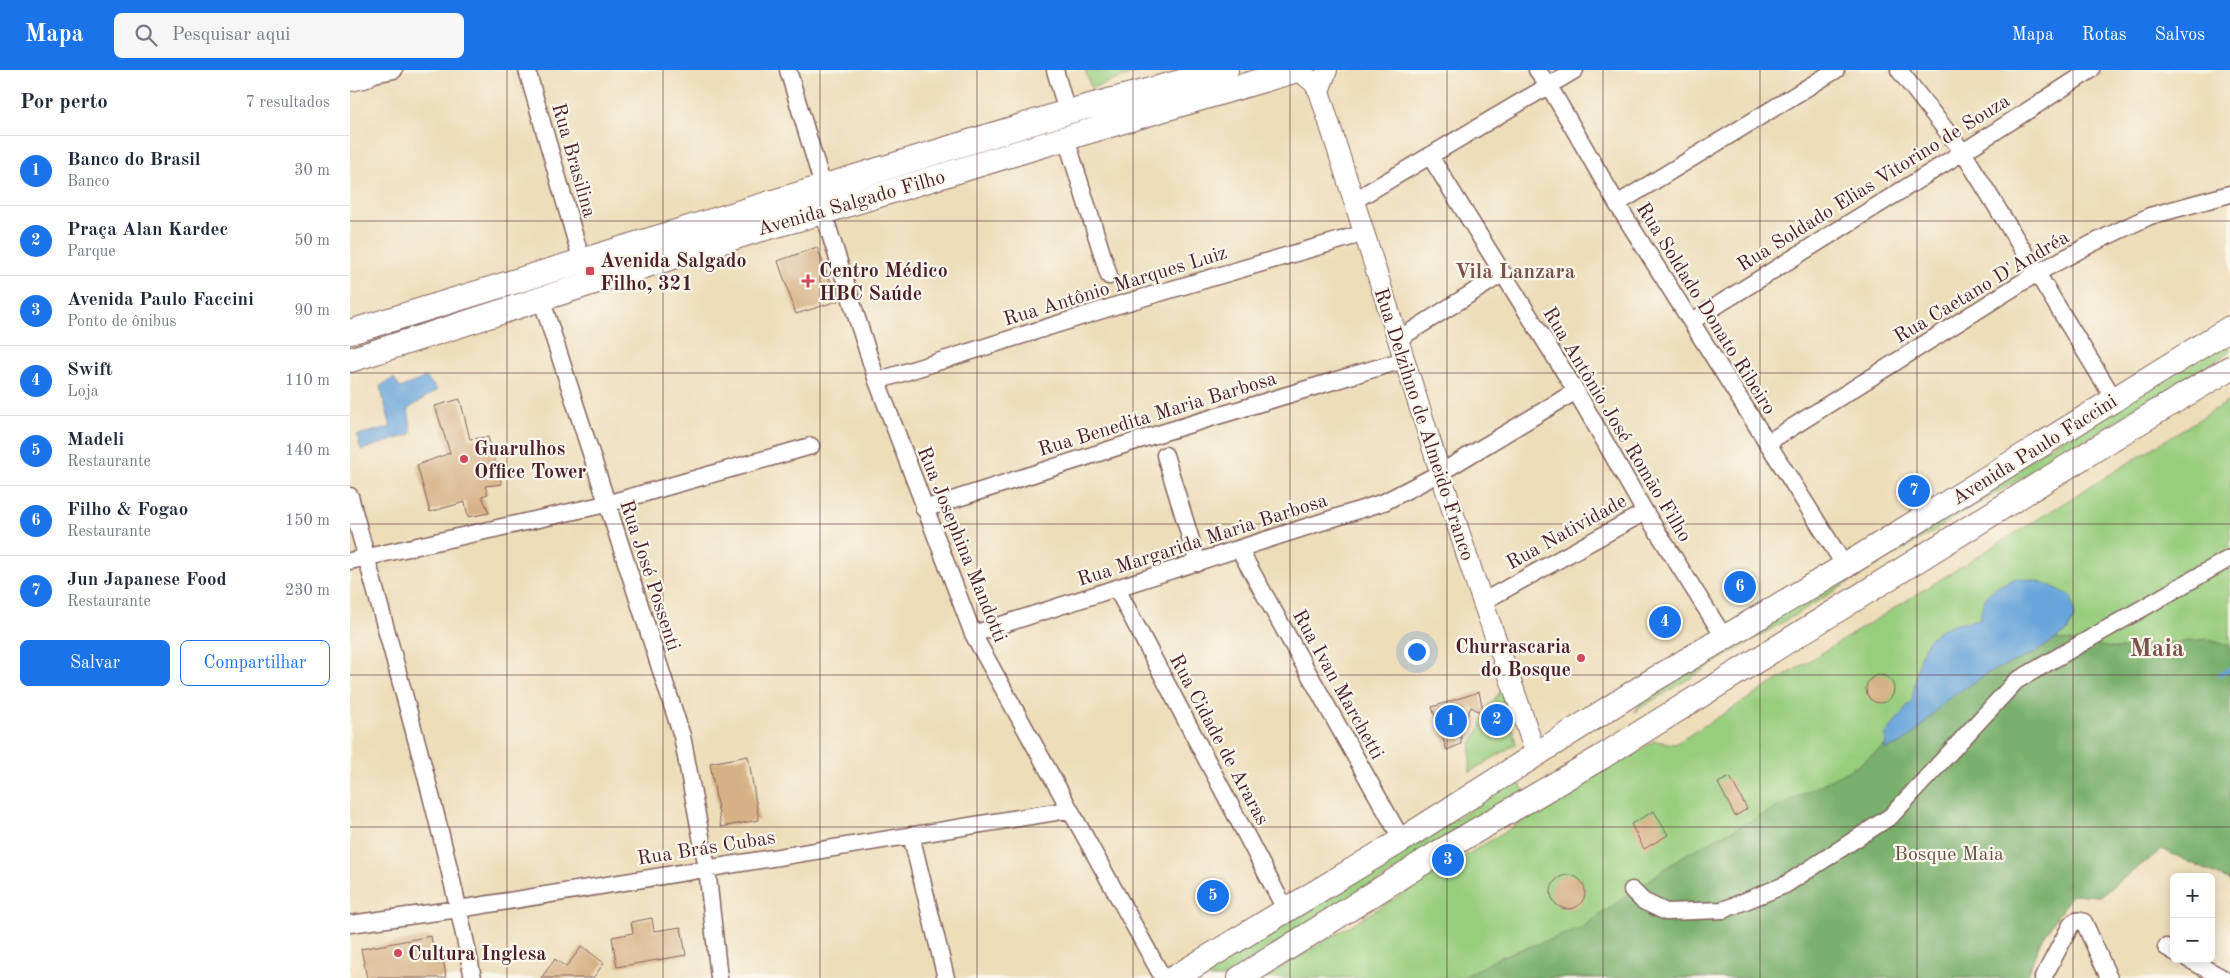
<!DOCTYPE html>
<html lang="pt">
<head>
<meta charset="utf-8">
<style>
	:root { --surface:#fff; --page:#f6f6f7; --text:#1f2937; --muted:#747a83; --line:#e0e1e3; --accent:#1a73e8 }
	body { margin:0; font-family:"Old Standard TT",serif; background:var(--page); color:var(--text) }
	.controls { position:absolute; right:15px; bottom:15px; display:grid; overflow:hidden; border-radius:8px; box-shadow:0 2px 12px #0003 }
	.controls button { width:45px; height:45px; display:grid; place-items:center; padding:0; border:0; border-bottom:1px solid var(--line); background:var(--surface); color:var(--text); font:25px sans-serif }
	.you { position:absolute; left:1066px; top:581px; width:18px; height:18px; margin:-12px; border:4px solid #fff; border-radius:50%; background:#1a73e8; box-shadow:0 0 0 8px #1a73e833 }
	.badge { display:grid; place-items:center; width:32px; height:32px; border-radius:50%; background:var(--accent); color:#fff; font-size:16px; font-weight:700 }
	.pin { position:absolute; translate:-50% -50%; border:2px solid #fff; box-shadow:0 1px 5px #0006 }
	.list { margin:0; padding:0; list-style:none }
	h2 { display:flex; justify-content:space-between; align-items:center; height:65px; margin:0; padding:0 20px; font-size:21px }
	h2 small { font-size:16px; font-weight:400; color:var(--muted) }
	.list li { display:grid; grid-template-columns:32px 1fr auto; gap:15px; align-items:center; box-sizing:border-box; height:70px; padding:0 20px; border-top:1px solid var(--line) }
	.list b { display:block; font-size:19px; white-space:nowrap }
	.list p { margin:0; font-size:16px; white-space:nowrap; color:var(--muted) }
	.list em { font-size:16px; font-style:normal; color:var(--muted) }
	.actions { display:flex; gap:10px; padding:15px 20px }
	.actions a { flex:1; padding:11px 0; border:1px solid var(--accent); border-radius:8px; text-align:center; font-size:18px; color:var(--accent) }
	.actions .main { background:var(--accent); color:#fff }
	.icon { flex:none; width:28px; height:28px; fill:none; stroke:currentColor; stroke-width:2; stroke-linecap:round; stroke-linejoin:round }
	.map { position:relative; flex:none; width:1880px; height:908px; overflow:hidden }
	header { display:flex; align-items:center; gap:30px; box-sizing:border-box; height:70px; padding:0 25px; background:var(--accent); color:#fff }
	header strong { font-size:24px }
	nav { display:flex; gap:28px; margin-inline-start:auto; font-size:18px }
	.search { width:350px; height:45px; background:var(--page); display:flex; align-items:center; gap:12px; box-sizing:border-box; padding:0 18px; border-radius:8px; color:var(--muted); font-size:19px }
	main { display:flex }
	aside { flex:1; background:var(--surface) }
	.map>svg:first-child { display:block }
	.green { fill:#99cd7e; stroke:#727654 }
	.forest { fill:#7ab06d; stroke:#62684c }
	.water { fill:#69a5da; stroke:#5a6282 }
	.lines { fill:none; stroke-linecap:round; stroke-linejoin:round }
	.stream { stroke:#69a5da; stroke-width:4.5 }
	.building { fill:#d6b185 }
	.minor-casing { stroke:#83625d; stroke-width:19 }
	.tertiary-casing { stroke:#83625d; stroke-width:22 }
	.secondary-casing { stroke:#83625d; stroke-width:26 }
	.minor { stroke:#fff; stroke-width:16 }
	.tertiary { stroke:#fff; stroke-width:20 }
	.secondary { stroke:#fff; stroke-width:24 }
	.grid { fill:none; stroke:#4a1f2b; stroke-width:1; stroke-opacity:0.55 }
	.poi-dot { fill:#d1495b; stroke:#fbf7ec; stroke-width:2 }
	.labels { text-anchor:middle; stroke-width:4.5; stroke-linejoin:round; paint-order:stroke }
	.street-label { font-size:20px; fill:#4a1f2b; stroke:#fbf7ec }
	.poi-label { font-size:20px; font-weight:bold; fill:#4a1f2b; stroke:#fbf7ec; text-anchor:start }
	.park-label { font-size:20px; fill:#625344; stroke:#fbf7ec }
	.neighbourhood-label { font-size:21px; font-weight:bold; fill:#7b524a; stroke:#fbf7ec }
	.district-label { font-size:25px; font-weight:bold; fill:#7b524a; stroke:#fbf7ec }
</style>
</head>
<body>
<header>
<strong>Mapa</strong>
<div class="search"><svg class="icon" aria-label="search" viewBox="0 0 24 24"><circle cx="10" cy="10" r="6"/><path d="M15 15l6 6"/></svg>Pesquisar aqui</div>
<nav><a>Mapa</a><a>Rotas</a><a>Salvos</a></nav>
</header>
<main>
<aside>
<h2>Por perto<small>7 resultados</small></h2>
<ul class="list">
<li><span class="badge">1</span><div><b>Banco do Brasil</b><p>Banco</p></div><em>30 m</em></li>
<li><span class="badge">2</span><div><b>Praça Alan Kardec</b><p>Parque</p></div><em>50 m</em></li>
<li><span class="badge">3</span><div><b>Avenida Paulo Faccini</b><p>Ponto de ônibus</p></div><em>90 m</em></li>
<li><span class="badge">4</span><div><b>Swift</b><p>Loja</p></div><em>110 m</em></li>
<li><span class="badge">5</span><div><b>Madeli</b><p>Restaurante</p></div><em>140 m</em></li>
<li><span class="badge">6</span><div><b>Filho &amp; Fogao</b><p>Restaurante</p></div><em>150 m</em></li>
<li><span class="badge">7</span><div><b>Jun Japanese Food</b><p>Restaurante</p></div><em>230 m</em></li>
</ul>
<div class="actions"><a class="main">Salvar</a><a>Compartilhar</a></div>
</aside>
<div class="map">
<svg width="1880" height="908" viewBox="0 0 1880 908">
	<rect width="100%" height="100%" fill="#fbf7ec"/>
	<filter id="ink" filterUnits="userSpaceOnUse"><feTurbulence type="fractalNoise" baseFrequency=".02" numOctaves="2"/><feDisplacementMap in="SourceGraphic" scale="10" xChannelSelector="R" yChannelSelector="G"/><feConvolveMatrix kernelMatrix="1 2 1 2 8 2 1 2 1" color-interpolation-filters="sRGB"/></filter>
	<filter id="wash" filterUnits="userSpaceOnUse"><feTurbulence type="fractalNoise" baseFrequency=".0096" numOctaves="4" result="noise"/><feDisplacementMap in="SourceGraphic" scale="20" xChannelSelector="R" yChannelSelector="G"/><feGaussianBlur stdDeviation="1.12" result="paint"/><feColorMatrix in="noise" values="0 0 0 0 0 0 0 0 0 0 0 0 0 0 0 0 0 1.4 0 .05"/><feComposite in="paint" operator="in"/></filter>
	<g filter="url(#wash)">
		<rect width="100%" height="100%" fill="#edddba"/>
		<path class="green" d="M735,0H796L741,18Z
			M1880,267V282L1284,642L1303,617Z
			M1880,330V811L1812,779L1750,826L1722,824L1690,872L1676,908H914L1304,671L1325,674Z
			M1152,619L1166,674L1120,702L1121,673L1129,661L1138,638Z
			M1168,710L1174,721L873,908H850Z"/>
		<path class="forest" d="M1707,569L1768,579L1857,569L1880,576V811L1812,779L1750,826L1722,824L1690,872L1676,908H1112L1150,887L1230,859L1333,786L1507,696L1636,601Z"/>
		<path class="water" d="M76,307L87,320L58,339L62,364L11,380L7,365L41,357L30,316L44,308L50,318Z
			M1666,508C1686,509 1703,516 1721,526L1725,546L1717,562L1684,583L1640,602L1595,631L1569,659L1552,673L1535,680L1536,664L1562,630L1570,586L1579,569L1591,559L1607,553L1630,549C1633,521 1642,519 1666,508Z"/>
		<g class="lines">
			<path class="stream" d="M1870,605L1880,599"/>
		</g>
		<g id="blocks">
			<path class="building" d="M467,177L488,231L446,244L428,191Z
				M110,329L120,369L138,367L152,414L135,416L138,424L132,426L139,443L118,447L115,432L80,442L67,395L100,383L85,336Z
				M1516 619a14 14 0 1 1 28 0a14 14 0 1 1-28 0Z
				M1129,622L1134,644L1121,637L1111,660V674L1097,680L1082,637Z
				M398,686L409,750L371,757L360,693Z
				M1380,707L1397,739L1385,746L1368,713Z
				M1304,741L1318,765L1294,779L1281,754Z
				M1201 822a17 17 0 1 1 34 0a17 17 0 1 1-34 0Z
				M302,848L304,861L331,857L336,885L267,897L262,867L283,863L281,852Z
				M81,866L85,889L93,887L96,908H17L11,879Z
				M232,876L254,893L243,908H191L205,889L216,897Z"/>
		</g>
	</g>
	<g filter="url(#ink)">
		<use href="#blocks" fill-opacity="0" stroke="#83625d" stroke-width="1"/>
		<g class="lines">
			<defs>
				<path id="minor" d="M177,0L232,192
					M438,0L473,116
					M705,0L717,42
					M1187,0L1199,16L1267,134L1495,496
					M1549,0L1613,82L1764,329
					M14,6L44,0
					M716,68L759,206
					M1080,86L1226,321L1295,442L1374,567
					M1005,130L1225,0
					M1267,134L1486,0
					M473,142L527,311L623,564L813,908
					M191,228L332,666L357,798L369,908
					M1342,251L1613,82L1741,0
					M1047,270L1152,204
					M527,311L768,235L1015,163
					M1417,373L1687,203L1743,173L1800,146L1880,124
					M815,385L848,493
					M0,426C42,586 91,745 123,908
					M574,439L808,364L1053,290
					M889,479L1052,770
					M0,491L256,434L461,376
					M767,519L935,839
					M1132,532L1295,442
					M623,564L1034,432L1090,403L1226,321
					M561,765L596,908
					M1282,820L1293,831L1316,842L1373,840L1435,815L1541,746L1666,611L1880,488
					M0,854L109,839L718,740
					M1816,877L1824,882
					M1838,889L1873,908
					M1693,908L1721,855C1725,850 1728,849 1734,852L1759,908"/>
				<path id="tertiary" d="M948,0L963,12L969,21C1019,175 1067,331 1117,486C1139,553 1165,618 1186,686
					M969,21L977,0"/>
				<path id="secondary" d="M0,9L14,6L22,0
					M0,262L717,42L876,0
					M0,290L398,163L473,142L716,68L947,0
					M824,908L1052,770L1300,612L1495,496L1880,258
					M890,908L1088,783L1250,688L1773,362L1880,298"/>
			</defs>
			<use href="#minor" class="minor-casing"/>
			<use href="#tertiary" class="tertiary-casing"/>
			<use href="#secondary" class="secondary-casing"/>
			<use href="#minor" class="minor"/>
			<use href="#tertiary" class="tertiary"/>
			<use href="#secondary" class="secondary"/>
		</g>
	</g>
	<path class="grid" d="M157,0V908M313,0V908M470,0V908M627,0V908M783,0V908M940,0V908M1097,0V908M1253,0V908M1410,0V908M1567,0V908M1723,0V908M0,151H1880M0,303H1880M0,454H1880M0,605H1880M0,757H1880"/>
	<g class="poi-dot">
		<rect x="235" y="196" width="10" height="10" rx="2.5"/>
		<path d="M455.5 203.5h5v5h5v5h-5v5h-5v-5h-5v-5h5z"/>
		<circle cx="114" cy="389" r="5"/>
		<circle cx="1231" cy="588" r="5"/>
		<circle cx="48" cy="883" r="5"/>
	</g>
	<g class="labels">
		<g class="street-label">
			<text transform="translate(225 90) rotate(74)" y="7">Rua Brasilina</text>
			<text transform="translate(1523 112) rotate(-32)" y="7">Rua Soldado Elias Vitorino de Souza</text>
			<text transform="translate(501 132) rotate(-16)" y="7">Avenida Salgado Filho</text>
			<text transform="translate(765 215) rotate(-17)" y="7">Rua Antônio Marques Luiz</text>
			<text transform="translate(1631 216) rotate(-31)" y="7">Rua Caetano D'Andréa</text>
			<text transform="translate(1357 238) rotate(58)" y="7">Rua Soldado Donato Ribeiro</text>
			<text transform="translate(807 343) rotate(-17)" y="7">Rua Benedita Maria Barbosa</text>
			<text transform="translate(1075 354) rotate(72)" y="7">Rua Delzihno de Almeido Franco</text>
			<text transform="translate(1268 354) rotate(59)" y="7">Rua Antônio José Romão Filho</text>
			<text transform="translate(1684 379) rotate(-32)" y="7">Avenida Paulo Faccini</text>
			<text transform="translate(1216 461) rotate(-29)" y="7">Rua Natividade</text>
			<text transform="translate(852 469) rotate(-18)" y="7">Rua Margarida Maria Barbosa</text>
			<text transform="translate(613 474) rotate(68)" y="7">Rua Josephina Mandotti</text>
			<text transform="translate(301 505) rotate(72)" y="7">Rua José Possenti</text>
			<text transform="translate(989 614) rotate(61)" y="7">Rua Ivan Marchetti</text>
			<text transform="translate(870 669) rotate(62)" y="7">Rua Cidade de Araras</text>
			<text transform="translate(356 777) rotate(-9)" y="7">Rua Brás Cubas</text>
		</g>
		<g class="poi-label">
			<text x="250" y="197">Avenida Salgado<tspan x="250" dy="23">Filho, 321</tspan></text>
			<text x="469" y="207">Centro Médico<tspan x="469" dy="23">HBC Saúde</tspan></text>
			<text x="124" y="385">Guarulhos<tspan x="124" dy="23">Office Tower</tspan></text>
			<text x="1221" y="583" text-anchor="end">Churrascaria<tspan x="1221" dy="23">do Bosque</tspan></text>
			<text x="58" y="890">Cultura Inglesa</text>
		</g>
		<g class="park-label">
			<text x="1599" y="790">Bosque Maia</text>
		</g>
		<g class="neighbourhood-label">
			<text x="1165" y="208">Vila Lanzara</text>
		</g>
		<g class="district-label">
			<text x="1807" y="586">Maia</text>
		</g>
	</g>
</svg>
<div class="controls">
<button>+</button>
<button>−</button>
</div>
<div class="you"></div>
<div class="pin badge" style="left:1101px;top:651px">1</div>
<div class="pin badge" style="left:1147px;top:650px">2</div>
<div class="pin badge" style="left:1098px;top:790px">3</div>
<div class="pin badge" style="left:1315px;top:552px">4</div>
<div class="pin badge" style="left:863px;top:826px">5</div>
<div class="pin badge" style="left:1390px;top:517px">6</div>
<div class="pin badge" style="left:1564px;top:421px">7</div>
</div>
</main>
</body>
</html>
